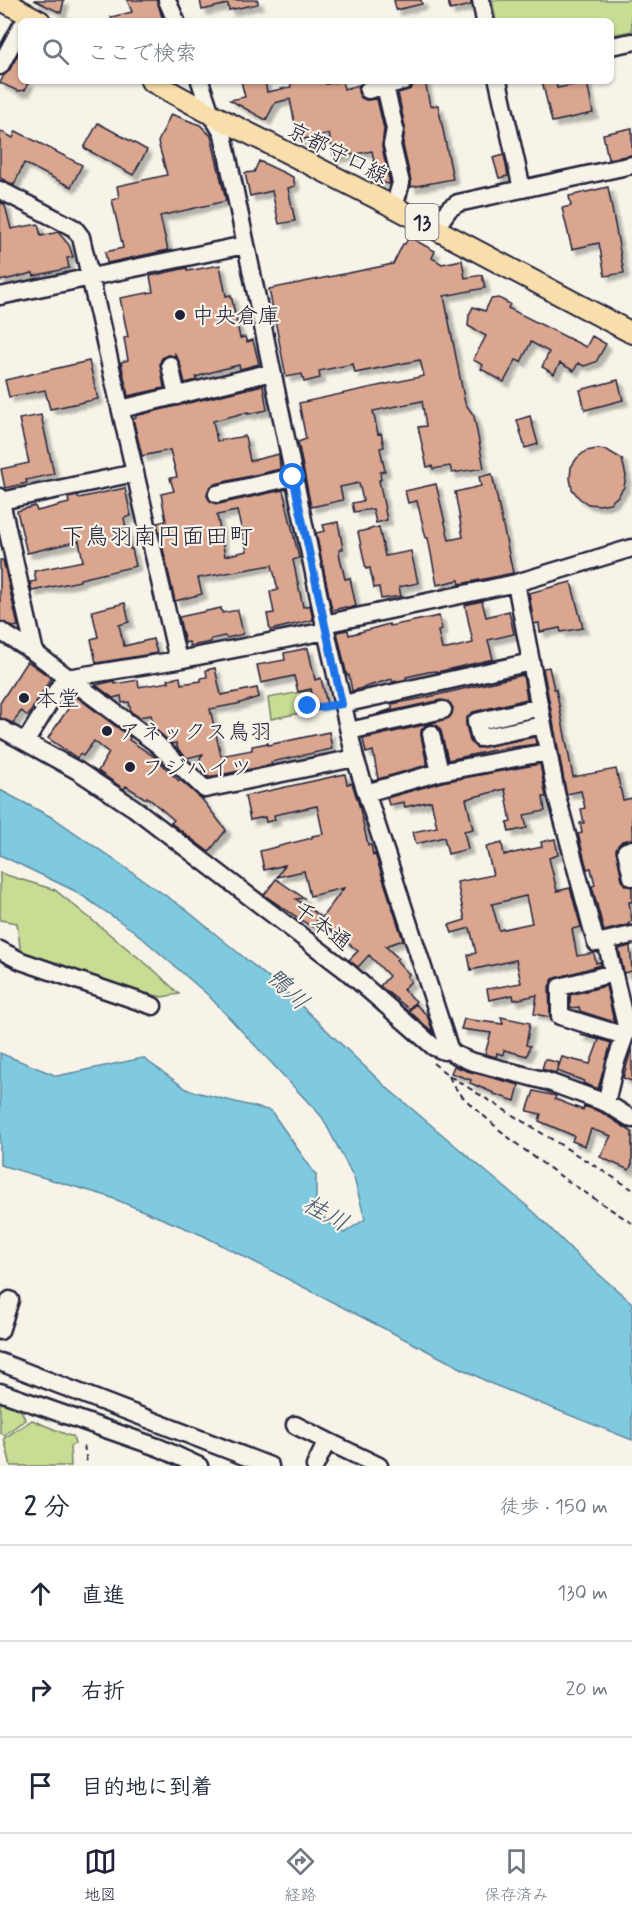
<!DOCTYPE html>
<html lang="ja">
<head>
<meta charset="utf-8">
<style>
	:root { --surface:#fff; --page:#f2f2f3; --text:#1f2937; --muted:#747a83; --line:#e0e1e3; --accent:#22223b }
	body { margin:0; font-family:Mynerve,"Klee One",sans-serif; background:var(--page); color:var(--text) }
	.stop { position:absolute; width:18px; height:18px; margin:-14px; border:4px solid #1a73e8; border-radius:50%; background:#fff }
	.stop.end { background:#1a73e8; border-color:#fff; box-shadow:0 2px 6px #0008 }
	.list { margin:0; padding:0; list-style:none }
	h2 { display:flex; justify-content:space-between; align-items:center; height:78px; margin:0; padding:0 24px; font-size:26px }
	h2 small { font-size:20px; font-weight:400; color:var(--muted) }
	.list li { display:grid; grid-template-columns:39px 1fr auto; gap:18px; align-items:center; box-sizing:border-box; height:96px; padding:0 24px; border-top:2px solid var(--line) }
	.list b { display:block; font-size:22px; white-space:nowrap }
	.list em { font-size:20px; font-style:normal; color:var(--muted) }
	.icon { flex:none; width:33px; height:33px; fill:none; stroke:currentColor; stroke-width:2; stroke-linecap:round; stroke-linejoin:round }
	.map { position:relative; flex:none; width:632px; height:1466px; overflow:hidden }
	.search { position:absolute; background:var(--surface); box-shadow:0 2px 4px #0004; left:18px; right:18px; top:18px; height:66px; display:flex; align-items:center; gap:15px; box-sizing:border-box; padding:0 21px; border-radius:9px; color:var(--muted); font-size:22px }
	.sheet { height:366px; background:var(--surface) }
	nav { display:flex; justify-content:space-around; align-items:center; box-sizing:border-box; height:84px; border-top:2px solid var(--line); background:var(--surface); font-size:16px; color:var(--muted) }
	nav a { display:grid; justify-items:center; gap:3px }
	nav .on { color:var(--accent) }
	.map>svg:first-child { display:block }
	.green { fill:#c6dd93; stroke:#748067; stroke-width:1.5 }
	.water { fill:#80cae0; stroke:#5a879e; stroke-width:1.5 }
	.building { fill:#daa68f; stroke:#22223b; stroke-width:1.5; fill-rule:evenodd; filter:url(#shadow) }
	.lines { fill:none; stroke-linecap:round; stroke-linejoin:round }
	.minor-casing { stroke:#22223b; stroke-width:21 }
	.major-casing { stroke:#22223b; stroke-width:24 }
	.path { stroke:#22223b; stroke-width:2; stroke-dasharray:6 4.5; stroke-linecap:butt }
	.minor { stroke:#f7f3e8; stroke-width:16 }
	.major { stroke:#f8deab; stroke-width:20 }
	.route { stroke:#1a73e8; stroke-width:8 }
	.poi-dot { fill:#22223b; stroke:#f7f3e8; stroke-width:2 }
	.labels { text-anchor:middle; stroke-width:4.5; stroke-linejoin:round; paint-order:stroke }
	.shield { fill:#f7f3e8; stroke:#62616f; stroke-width:1.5 }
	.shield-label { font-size:21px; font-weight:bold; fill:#22223b }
	.street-label { font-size:22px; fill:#22223b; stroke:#f7f3e8 }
	.poi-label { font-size:22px; fill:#22223b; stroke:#f7f3e8; text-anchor:start }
	.neighbourhood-label { font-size:24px; fill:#22223b; stroke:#f7f3e8 }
	.water-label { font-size:24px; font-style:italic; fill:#3e546d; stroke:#f7f3e8 }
</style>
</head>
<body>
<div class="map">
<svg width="632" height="1466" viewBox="0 0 632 1466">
	<defs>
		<filter id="shadow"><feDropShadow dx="5" dy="5" stdDeviation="1.5" flood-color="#0004"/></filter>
	</defs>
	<rect width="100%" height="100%" fill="#f7f3e8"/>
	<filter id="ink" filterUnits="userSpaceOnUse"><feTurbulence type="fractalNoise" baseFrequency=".0167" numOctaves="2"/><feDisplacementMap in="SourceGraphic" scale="12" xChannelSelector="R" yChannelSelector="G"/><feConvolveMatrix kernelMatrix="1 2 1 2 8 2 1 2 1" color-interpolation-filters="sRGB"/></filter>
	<g filter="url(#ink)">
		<path class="green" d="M492,0H631L632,31L611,35V21H496Z
			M311,690L315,710L271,719L268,698Z
			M0,873L55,890L155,971L179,994L162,997L52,969L21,954L17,923L0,920Z
			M0,1397C13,1402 22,1407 25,1420L4,1435L0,1433Z
			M32,1420L70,1436H73L75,1444L70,1446L71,1466H11L4,1438Z"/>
		<path class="water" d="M0,790L55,819L185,909L292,997L386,1087L534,1212L579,1257L632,1303V1440L492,1384L202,1235L107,1196L0,1165V1053L57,1076L143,1058L188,1090L271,1111L316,1175V1200L326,1221L344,1233L365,1219L354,1178L322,1117L208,995L134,931L75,891L0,855Z"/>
		<path class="building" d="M34,0H64L61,13Z
			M127,0H157L163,21H112L111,17L132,12Z
			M200,0H258V4L229,10L228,4L202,10Z
			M394,0H421L422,4L396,10Z
			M448,0H471V5L450,10Z
			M21,49V81H29L25,90L18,91L0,83L4,75L9,71Z
			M241,81H265L267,92L291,87L290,81H326V84L342,81L344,89L359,85L358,92L361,98L366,100L377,99L384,129L382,147L390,184L378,182L372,151L334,158L329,134L298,140L290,99L275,103L266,120L230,100L245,97Z
			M414,81H425L430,106L438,105L453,179L411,187V181L403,145L405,127L398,93L411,89Z
			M542,81H556L557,88L587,82L593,113L552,122Z
			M171,114L200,125L211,136L226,201L160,216L168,250L107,263L105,252L123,248L112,200L119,198L117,186L167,175L158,142Z
			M98,123L147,150L133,175L84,148Z
			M632,128V155L608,159L603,134Z
			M0,131L13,138L16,131L82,165L71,187L24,163L14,185L0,178Z
			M504,155L508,176L499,178L493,158Z
			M259,161L293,177L295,186L288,188L295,221L279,224L272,191L250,196L245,173L254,172Z
			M608,187L624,273L605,276L599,243L572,249L562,208L571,206L569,196Z
			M0,202L5,205L11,229L38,224L41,236L58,232L69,245L73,257L67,258L69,268L34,276L33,273L0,281Z
			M409,237L435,251L432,258L442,264L462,260L465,278L482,275L485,288L444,296L465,403L474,416L484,468L452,473L450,466L433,469L432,466L427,467L418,427L426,426L422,401L373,411L378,434L381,433L384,447L380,448L385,471L380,472L381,480H379L387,520L376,523L373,509L354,512L352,503L363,501L359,483L340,487L343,500L311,507L298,442L306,439L299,403L424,376L420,360L355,373L353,364L319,371L320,378L304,382L302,374L286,377L269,289L393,264L403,244H405Z
			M220,265L226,296L231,295L240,338L245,337L247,342L253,340L259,364L240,369L239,365L215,371L196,377L197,380L185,383L180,363L175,354V356L167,355L162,358L160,362L164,388L128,396L121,362L128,360L124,338L128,337L120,298L153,292L150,276L187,268V271Z
			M499,298L510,304L508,308L586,347L592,336L606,344L596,362L584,366L578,363L574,371L560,363L554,374L542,367L549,352L531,342L521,362L516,360L504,382L481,369L483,365L473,360L486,336L468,326L469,315L473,307L485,311L491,299Z
			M89,361L98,399L50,409L45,390L9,397L5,380Z
			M618,380L623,400L585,410L580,390Z
			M263,385L267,410L248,414V412L213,421L217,441L245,436L250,461L279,454L280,469L215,484L210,487L207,496L210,501L219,504L283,490L299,558L293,560L303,607L310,605L313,620L270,630L267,614L274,613L270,592L278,590L272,565L198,578L202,594L175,601L157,523L166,521L161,494L174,491L170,478L177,477L170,450L142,456L133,419L136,418L135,416ZM237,511L247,551L225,556L217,515Z
			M41,415L54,474L26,480L27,483L5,488L1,469L29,463L19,419Z
			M530,416L538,444L525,448L517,420Z
			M597,449L607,450L622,459L626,476L624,487L618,496L610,503L599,505L588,504L579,498L572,489L570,478L571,467L577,458L586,451Z
			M492,474L513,573L460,584L459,580L437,585L428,538H426L417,501L408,503L405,491L436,484L449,540L463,537L455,492L481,486L479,477Z
			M125,488L131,516L124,518L130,549H132L136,566L80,579V581L32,591L30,582L36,581L34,571L83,561L79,541L27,553L17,511L35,506L37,511L69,503L68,498L78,496V498Z
			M338,522L343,549L339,550L340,558L345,579L350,578L356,606L346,609V607L332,610L316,533L325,531L323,525Z
			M379,527L385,556L411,551L418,583L399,587L401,596L381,599L379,587L374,588L370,568L366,569L358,532Z
			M0,560H3L18,626L13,627L0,621Z
			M571,582L583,628L561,632L560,628L540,632L539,623L534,624L529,593Z
			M482,601L486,617L509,611L514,634L488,640L493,659L437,672L436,671L428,672L406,677L407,679L393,682L392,679L352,691L349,675L347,676L337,632L348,630L349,635L389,624L390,626L439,616L442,630L438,631L442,649H447L473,643L465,605Z
			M125,603L129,622L119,625L124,646L153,639L157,653L96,663L91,639L98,637L92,611Z
			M221,608L222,613L238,610L243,634L227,638L224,636L211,639V642L190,646L189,642L185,643L179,617Z
			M308,648L315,680L321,678L327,704L315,707L311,689L298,692L294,676L261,683L257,665L285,660L284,653Z
			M27,661L51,678L28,716L21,711L13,723L0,718V703Z
			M549,667L554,689H556L573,777L616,769L623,800L632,798V839L622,841L616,849L622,880L625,885L632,887V902H629L632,921L629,922V924L627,925L604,931L592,886L595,885L591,868L587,869L578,834L582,833L580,823H584L581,809L585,808L581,791L567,794L566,791L543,668Z
			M215,668L221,695L257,688L259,697L237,704L210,709L221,756L252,750V746L268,743V745L329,732L332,749L271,762L272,765L208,777L203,772L200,758L203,754L187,758L178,749L176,743L172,744L155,729L151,715L139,717L131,712L129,702L122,703L121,696L113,698L96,685L114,681L115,684L138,680L139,687L169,682L168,679L180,677L181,684L201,681V678L207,677L206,670Z
			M523,675L527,699L473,712L466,719V725L470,741L477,748L535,737L536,744L499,749L448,760L441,731L438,726L430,724L450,717L453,708L450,703L441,700L377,714L392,709V704L424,698Z
			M70,692L130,737L129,740L155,757L179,781L180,780L201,798L226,830L209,852L171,823L174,820L147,797L146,799L126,786L124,789L98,771L109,753L94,741L83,756L80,754L77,758L48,738L70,706L64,701Z
			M428,724L421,730V736L427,765L378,779L373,751L366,753L363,739Z
			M540,764L546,797H543L545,811L524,815L527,828L509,832L507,823L511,822L505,789L466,799L473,829L464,831L468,849L448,854L444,837L416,844L413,832L437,827L431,801L405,807L404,802L389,805L387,798L442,782Z
			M345,774L347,784L352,783L359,805L368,845H371L373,855L375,854L403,940L385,946L398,958L396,960L409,974L407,977L411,981L403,990L416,1001L409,1009L380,986L389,976L369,955L358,967L349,960L358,951L319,921L344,888L310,896L304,871L277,877L285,865L264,870L260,851L312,838V836L323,834L317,806L274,815L275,820L266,822L265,817L250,820L245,796Z
			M555,839L558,855L549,858L557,891L570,888L581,927L572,929L577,956L594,953L596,963L600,962L601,965L553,979L549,987L550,1017L534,1014L537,995L514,1000L513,995L489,1000L487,989L521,983L516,960L471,970L468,955L476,953L470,928L452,933L449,925L465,920L457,882L493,875L486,847L502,843L504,855L542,847L541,842ZM526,896L532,923L499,930L492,904Z
			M276,879L304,898L296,899L320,916L312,927L264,895Z
			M630,946L632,971L624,973L619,949Z
			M606,986L614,1022L580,1011L579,1007L570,1008V995Z
			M415,1004L427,1015L433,1032L409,1011Z
			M501,1017L530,1023L526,1045L530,1046L527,1056L504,1050L503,1055L497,1053L496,1057L485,1054L491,1033L461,1029L464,1019L503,1024Z
			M581,1033L611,1043L598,1089L583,1083L584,1081L557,1071L562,1057L590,1064L599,1040L580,1035Z
			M632,1047V1081L623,1078Z
			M545,1059L559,1063L556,1073L542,1069Z
			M454,1066L467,1071L519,1085L515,1101L494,1094V1093L470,1083L471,1080L451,1073Z
			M534,1091L556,1096L555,1099L583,1110L584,1106L601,1112L632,1132V1164L629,1170L600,1157L611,1136L591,1129L585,1146L572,1141L574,1136L539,1121L541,1114L527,1111Z"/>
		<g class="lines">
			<defs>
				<path id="minor" d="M167,0L176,21
					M481,0L485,21
					M611,46L632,42
					M0,66L21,27
					M200,81L211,114L223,134L326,631L355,758L449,1048L454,1054L470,1061L546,1081L606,1103L632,1119
					M498,81L522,189
					M385,86L395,129L392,145L401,183L394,207
					M368,90L404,81
					M0,190L74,228L81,237L178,660
					M435,229L449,209L458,203L632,165
					M0,296L245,245
					M170,365L177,396
					M121,409L272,372
					M217,494L293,477
					M0,497L35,653
					M1,501L135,473
					M516,583L556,793L596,943L632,935
					M324,624L516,583L632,548
					M0,631L35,653L157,744L205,789L355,758
					M343,704L531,662
					M540,707L476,722L480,738L543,725
					M0,728L78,771L134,808L348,972L434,1047L444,1051L449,1048
					M349,731L443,710
					M431,734L440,772
					M26,741L61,684L67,678L178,660L326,631
					M366,793L440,772L548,752
					M632,849L626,851L632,877
					M0,950L21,961L153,1006
					M613,973L560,987V1016L625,1036
					M606,1103L615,1064L627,1030L606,941
					M0,1331L10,1300
					M0,1362L270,1466
					M0,1392L160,1448L199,1466
					M295,1425L327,1441L315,1466
					M327,1441L379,1466"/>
				<path id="major" d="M1,0L40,21
					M151,81L211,114L394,207L632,333"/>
			</defs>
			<use href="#minor" class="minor-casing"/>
			<use href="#major" class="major-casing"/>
			<path class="path" d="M298,708L308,706L313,709L330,706
				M433,1063L448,1075L632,1189
				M449,1076C456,1094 472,1105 485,1117C530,1158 581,1190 632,1223
				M84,1445L87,1463"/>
			<use href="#minor" class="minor"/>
			<use href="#major" class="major"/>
		</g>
	</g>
	<g class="lines" filter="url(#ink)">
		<path class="route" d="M293,477L342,704L313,708L308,706"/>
	</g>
	<g class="poi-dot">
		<circle cx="180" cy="315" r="6"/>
		<circle cx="24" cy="698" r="6"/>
		<circle cx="107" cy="731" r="6"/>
		<circle cx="130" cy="767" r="6"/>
	</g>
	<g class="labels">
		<rect class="shield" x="405.5" y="204" width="33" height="36" rx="4.5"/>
		<g class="shield-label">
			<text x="422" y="229">13</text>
		</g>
		<g class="street-label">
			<text transform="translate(338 152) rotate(27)" y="8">京都守口線</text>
			<text transform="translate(323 925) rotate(37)" y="8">千本通</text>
		</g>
		<g class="poi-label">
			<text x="192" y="323">中央倉庫</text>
			<text x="36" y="706">本堂</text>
			<text x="119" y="739">アネックス鳥羽</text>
			<text x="142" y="775">フジハイツ</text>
		</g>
		<g class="neighbourhood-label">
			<text x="157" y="544">下鳥羽南円面田町</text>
		</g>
		<g class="water-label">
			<text transform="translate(288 989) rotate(44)" y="8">鴨川</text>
			<text transform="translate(326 1213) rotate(29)" y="8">桂川</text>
		</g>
	</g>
</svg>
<div class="stop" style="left:293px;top:477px"></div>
<div class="stop end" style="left:308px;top:706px"></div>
<div class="search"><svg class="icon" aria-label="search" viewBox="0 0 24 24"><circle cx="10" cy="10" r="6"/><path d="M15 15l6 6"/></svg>ここで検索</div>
</div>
<section class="sheet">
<h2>2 分<small>徒歩 · 150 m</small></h2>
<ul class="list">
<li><svg class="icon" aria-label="ahead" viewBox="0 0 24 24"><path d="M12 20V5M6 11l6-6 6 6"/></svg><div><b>直進</b></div><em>130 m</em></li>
<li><svg class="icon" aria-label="right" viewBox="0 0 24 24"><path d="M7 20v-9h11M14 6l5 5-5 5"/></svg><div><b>右折</b></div><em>20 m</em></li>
<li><svg class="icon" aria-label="arrive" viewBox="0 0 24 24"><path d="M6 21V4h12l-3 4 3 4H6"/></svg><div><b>目的地に到着</b></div></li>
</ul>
</section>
<nav>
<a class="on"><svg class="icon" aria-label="map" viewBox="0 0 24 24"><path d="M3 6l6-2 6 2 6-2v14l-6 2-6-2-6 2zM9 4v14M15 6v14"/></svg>地図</a>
<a><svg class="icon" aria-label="directions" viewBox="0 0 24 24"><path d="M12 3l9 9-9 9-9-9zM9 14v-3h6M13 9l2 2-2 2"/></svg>経路</a>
<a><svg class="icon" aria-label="saved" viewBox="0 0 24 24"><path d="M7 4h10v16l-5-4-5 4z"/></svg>保存済み</a>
</nav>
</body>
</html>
